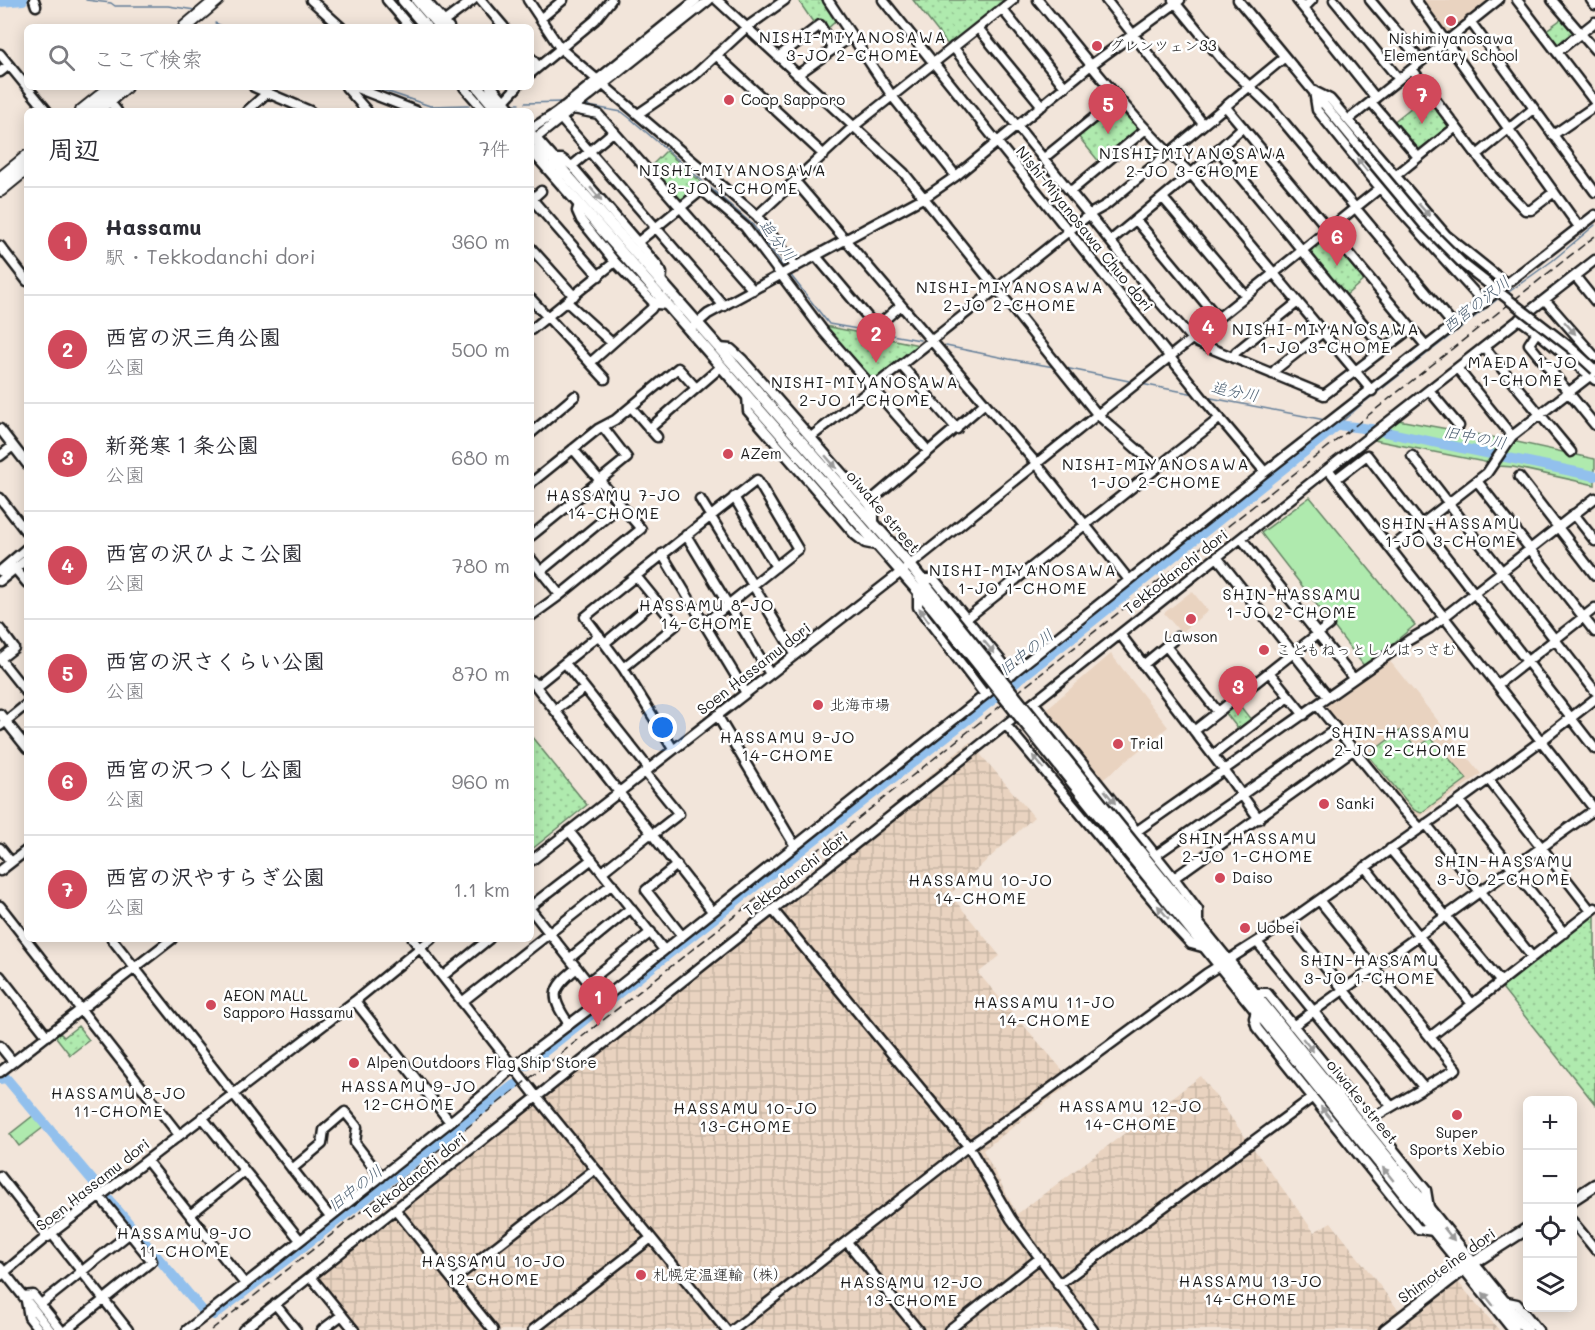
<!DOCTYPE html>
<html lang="ja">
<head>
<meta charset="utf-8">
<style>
	:root { --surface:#fff; --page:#f7f7f7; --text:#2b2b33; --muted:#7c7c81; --line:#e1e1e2; --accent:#d1495b }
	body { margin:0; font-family:Mali,"Klee One",sans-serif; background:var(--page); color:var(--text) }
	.controls { position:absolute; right:18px; bottom:18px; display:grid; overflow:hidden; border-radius:9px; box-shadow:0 3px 15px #0003 }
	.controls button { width:54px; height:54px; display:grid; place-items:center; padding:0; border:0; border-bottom:2px solid var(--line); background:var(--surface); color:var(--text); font:30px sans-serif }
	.you { position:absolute; left:663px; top:728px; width:21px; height:21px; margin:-15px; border:4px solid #fff; border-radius:50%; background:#1a73e8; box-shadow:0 0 0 9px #1a73e833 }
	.badge { display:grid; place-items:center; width:39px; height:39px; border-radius:50%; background:var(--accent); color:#fff; font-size:20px; font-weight:700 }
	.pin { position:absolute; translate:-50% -50px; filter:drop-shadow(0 2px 3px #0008) }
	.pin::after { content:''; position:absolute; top:32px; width:21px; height:18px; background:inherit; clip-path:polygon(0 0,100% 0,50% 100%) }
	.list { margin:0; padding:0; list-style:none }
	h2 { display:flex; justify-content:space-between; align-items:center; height:78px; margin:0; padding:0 24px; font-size:26px }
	h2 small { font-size:20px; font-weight:400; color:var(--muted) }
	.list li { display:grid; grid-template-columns:39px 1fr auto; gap:18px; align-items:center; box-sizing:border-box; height:108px; padding:0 24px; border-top:2px solid var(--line) }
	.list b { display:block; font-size:22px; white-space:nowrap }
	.list p { margin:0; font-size:20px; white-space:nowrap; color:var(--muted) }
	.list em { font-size:20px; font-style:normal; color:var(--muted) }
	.icon { flex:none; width:33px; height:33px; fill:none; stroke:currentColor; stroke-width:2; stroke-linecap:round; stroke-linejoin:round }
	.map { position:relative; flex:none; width:1595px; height:1330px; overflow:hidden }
	.search { position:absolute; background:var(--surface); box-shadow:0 3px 15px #0003; left:24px; top:24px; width:510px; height:66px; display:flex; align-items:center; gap:15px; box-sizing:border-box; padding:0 21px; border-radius:9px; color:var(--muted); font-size:22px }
	.panel { position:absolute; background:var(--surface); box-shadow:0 3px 15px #0003; left:24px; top:108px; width:510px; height:834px; border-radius:9px }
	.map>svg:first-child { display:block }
	.built { fill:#e9d3c0 }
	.industrial { fill:url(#industrial-grid) }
	.green { fill:#afeaae; stroke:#668365; stroke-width:1.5 }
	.park { fill:url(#park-dots); stroke:#668365; stroke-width:1.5 }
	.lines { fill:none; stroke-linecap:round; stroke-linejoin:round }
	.stream { stroke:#637e99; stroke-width:1.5 }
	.river { stroke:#92c0ed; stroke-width:10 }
	.minor-casing { stroke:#1c1c1c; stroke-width:13 }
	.major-casing { stroke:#1c1c1c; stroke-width:15 }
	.highway-casing { stroke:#1c1c1c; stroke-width:16 }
	.minor { stroke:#fff; stroke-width:8 }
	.major { stroke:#fff; stroke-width:10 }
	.highway { stroke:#fff; stroke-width:12 }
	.rail { stroke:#1c1c1c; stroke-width:1.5; stroke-dasharray:9 4.5; stroke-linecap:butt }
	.minor-bridge-casing { stroke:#1c1c1c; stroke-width:13; stroke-linecap:butt }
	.major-bridge-casing { stroke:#1c1c1c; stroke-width:15; stroke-linecap:butt }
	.minor-bridge { stroke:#fff; stroke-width:8 }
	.major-bridge { stroke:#fff; stroke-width:10 }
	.oneway { fill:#999 }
	.poi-dot { fill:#d1495b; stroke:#fff; stroke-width:2 }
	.labels { text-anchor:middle; stroke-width:5; stroke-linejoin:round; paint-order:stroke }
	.poi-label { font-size:15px; fill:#1c1c1c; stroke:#fff; text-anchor:start }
	.street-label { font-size:15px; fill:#1c1c1c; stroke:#fff }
	.neighbourhood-label { font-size:16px; letter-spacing:1.5px; fill:#1c1c1c; stroke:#fff }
	.water-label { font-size:16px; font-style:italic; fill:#4b5e70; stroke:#fff }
</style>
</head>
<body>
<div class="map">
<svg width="1595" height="1330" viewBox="0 0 1595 1330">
	<defs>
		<pattern id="industrial-grid" width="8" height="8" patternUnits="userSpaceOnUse" patternTransform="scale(1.5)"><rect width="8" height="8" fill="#e9d3c0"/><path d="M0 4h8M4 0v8" fill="none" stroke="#c7b5a4"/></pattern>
		<pattern id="park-dots" width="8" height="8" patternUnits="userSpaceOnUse" patternTransform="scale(1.5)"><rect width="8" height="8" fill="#afeaae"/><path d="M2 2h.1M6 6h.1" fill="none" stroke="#96c895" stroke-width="1.8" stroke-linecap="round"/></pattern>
	</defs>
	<rect width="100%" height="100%" fill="#f2e5da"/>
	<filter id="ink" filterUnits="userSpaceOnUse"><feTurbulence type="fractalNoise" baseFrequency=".0167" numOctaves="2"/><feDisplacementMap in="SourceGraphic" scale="12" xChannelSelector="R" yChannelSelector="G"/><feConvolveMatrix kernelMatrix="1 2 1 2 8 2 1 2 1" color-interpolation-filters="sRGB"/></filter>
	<g filter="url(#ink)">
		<path class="built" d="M1423,0H1491L1449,32H1445Z
			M1192,591L1208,611L1181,633L1164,613Z
			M1111,654L1168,727L1100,782L1044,711Z
			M1389,660L1481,774L1420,817L1413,814L1326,709V706Z"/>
		<path class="industrial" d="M970,742L1034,817L950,894L1000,956L978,973L1073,1082L983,1150L1017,1214L1201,1076L1314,1232L1331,1222L1406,1320L1458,1282L1499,1330H350L305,1275L818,867Z"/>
		<path class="green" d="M1398,420L1503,439L1489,463L1374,440Z
			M1512,441L1595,459V485L1513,467L1499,466Z
			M1310,497L1415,625L1365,667L1261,533Z
			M34,1115L44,1127L19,1146L10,1134Z"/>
		<path class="park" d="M798,0H824L837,20L826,30L821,21L815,25Z
			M913,0H1008L949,46Z
			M1563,18L1574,31V34L1559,46L1556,45L1545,31Z
			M1427,95L1451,125L1450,128L1420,153H1418L1392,123Z
			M1116,106L1139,129V133L1100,163L1078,136Z
			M666,151L704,185L683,201H680L650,167Z
			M1327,237L1365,279L1345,296L1309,254Z
			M825,326L919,345L874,381L872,380Z
			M1237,702L1252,721L1239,730L1225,712Z
			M1401,730L1417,748L1431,738L1467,779L1421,813L1414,810L1368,755Z
			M531,736L587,805L531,850Z
			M1595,911V1104L1503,989V986Z
			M78,1026L89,1040L70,1055L56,1037L60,1033L64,1037Z"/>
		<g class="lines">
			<path class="stream" d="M86,0L111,3L115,6H168L195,10
				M215,23L224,27
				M374,87L430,106L469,105
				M525,103L563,102
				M514,104H519
				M583,105L622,112L631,119L752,224L786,269
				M789,273L829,324L920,340
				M1506,294L1552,261L1595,225
				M946,346L1009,359L1054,367
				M1065,368L1134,382
				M1141,384L1195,394
				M1206,397L1325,420
				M1338,425L1361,405L1499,298"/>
			<path class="river" d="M0,2L23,0
				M527,1065L1065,643L1338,425L1371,429L1595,476
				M0,1079L6,1078L202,1310
				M214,1315L514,1085"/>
			<defs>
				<path id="minor" d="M34,0L36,6
					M311,0L341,27
					M387,0L410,27
					M425,0L449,27
					M481,0L504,27
					M528,0L560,48L757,216L796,267
					M717,0L904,173L1097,414L1157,467
					M828,0L892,96L956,176
					M883,0L1206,402L1265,472
					M1038,0C1087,60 1134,122 1191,174L1372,391
					M1106,0L1203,124
					M1173,0L1224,62L1272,108L1454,326
					M1238,0L1355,142
					M1297,0L1375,97
					M1334,0L1398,78
					M1370,0L1421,61
					M1416,0L1579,227
					M1517,0L1595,102
					M1552,0L1595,50
					M1591,0L1595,5
					M1304,8L1312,0
					M1002,9L1065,87
					M540,19L563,0
					M445,21L473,0
					M1470,21L1595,192
					M978,28L1042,106
					M953,47L1157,299L1191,338L1198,343L1324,395L1410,329
					M1557,52L1595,22
					M0,54L27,87
					M716,55L824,155
					M778,57L820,25L833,48
					M531,58L538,66
					M1412,69L1493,176L1525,210H1531L1554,192
					M0,72L9,65
					M531,73L595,20L611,0
					M797,75L852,36
					M27,87L47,111
					M254,87L310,111
					M346,87L367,111
					M354,87L416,111
					M464,87L485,111
					M1314,91L1330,99L1446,235L1507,284
					M1314,91L1317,110L1380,188L1484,303
					M106,97L117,111
					M503,102L517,87
					M1371,102L1418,157
					M1225,106L1427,347
					M563,107L598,114L753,290
					M247,111L267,93
					M556,113L724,306
					M638,114L695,75L747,27L785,0
					M1348,120L1498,0
					M531,129L556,113L696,0
					M1553,135L1595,106
					M531,142L709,0
					M1218,149L1384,349
					M1477,155L1533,109
					M1044,158L1118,98
					M553,159H562L572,166L657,265L662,273L661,283
					M572,166L614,131
					M1394,177L1456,127
					M795,181L1036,463L1129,580
					M1071,191L1146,129
					M531,198L599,276
					M1163,198L1245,295
					M531,200L541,191
					M579,204L577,211L581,220L615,262L652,301L657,304L668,305
					M757,216L853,127L1013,0
					M1136,220L1217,317
					M1110,241L1191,174L1243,127
					M638,242L702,190L745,227L824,332L928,451
					M0,246L27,281
					M531,248L574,296
					M816,256L871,321L881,323L901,305
					M1575,276L1595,301
					M531,299L605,379
					M1545,300L1595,357
					M567,302L612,343
					M1519,319L1537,332L1595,380
					M694,326L708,314L930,194L956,176L1091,65L1180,0
					M531,330L615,262
					M1537,332L1529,344L1595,425
					M1484,347L1571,452
					M719,348L731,349L742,359L868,503L874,512V525
					M1233,358L1236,352L1298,302
					M590,363L651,309L655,303
					M901,365L957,429
					M1457,368L1512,436
					M1272,374L1276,369L1323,332
					M1429,390L1459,426
					M747,395L748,411L855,535L865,543L880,546
					M631,407L657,437
					M0,429L27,464
					M649,429L722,366
					M531,433L575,396
					M811,437L1090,214L1106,205L1285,57
					M0,456L13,446
					M1412,456L1595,691
					M1328,469L1595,810
					M1519,477L1595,575
					M1337,478L1367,455L1595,749
					M1477,481L1595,632
					M531,483L598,429L615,420L678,368L696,388
					M734,497L776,567
					M0,498L27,533
					M700,499L795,654
					M868,503L985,403
					M1574,514L1595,541
					M686,535L770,674
					M531,536L627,458L603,427
					M1241,538L1353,678
					M1391,548L1487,473L1512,436L1595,372
					M662,554L746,693
					M1217,557L1328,697
					M531,559L560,595
					M12,565L27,583
					M0,571L27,548
					M541,571L621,505
					M636,576L676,625L623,668L585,617C642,571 699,525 757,480L798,549L704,624
					M921,579H934L1012,674
					M0,581L27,559
					M918,589V607L985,695
					M531,616L560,595L641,529L573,449
					M966,619L1220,418
					M0,629L14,648L0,659
					M1120,634L1224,770L1259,819
					M605,643L656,600
					M1166,646L1218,712
					M0,659L27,693
					M565,663L649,769
					M1143,665L1177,637
					M623,668L673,749
					M1269,672L1304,715
					M531,680L712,911
					M1497,685L1595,608
					M536,686L599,635
					M1034,703L1174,878L1198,910V923
					M1317,705L1401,808L1420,828
					M555,710L585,688
					M0,714L27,748
					M717,715L795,846
					M1006,725L1176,928L1191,944L1206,948
					M0,726L27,704
					M1194,731L1329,625
					M1213,755L1289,697
					M645,772L679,814L652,835
					M1489,780L1591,911
					M1459,801L1564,933
					M1426,824L1532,957
					M569,831L664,950
					M1137,831L1409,640L1430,628L1595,498
					M0,848L11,862
					M1390,849L1500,981
					M1156,855L1336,729
					M531,861L910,565L1380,188
					M677,865L646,890L682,936
					M1365,867L1472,1004
					M0,871L27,850
					M602,872L651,833
					M1174,878L1353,750
					M1319,900L1456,1069L1369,1120
					M0,906L179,1135
					M531,906L592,859
					M531,910L602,1000
					M773,910L969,1147L1011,1219L1093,1330
					M1288,922L1424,1088
					M112,939L330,1217
					M413,939L536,1096L726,1330
					M1257,942L1391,1106
					M570,958L631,908
					M0,976L47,1036
					M443,976L489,939
					M588,982L651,932
					M1254,993H1267L1426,1190L1429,1208
					M355,1001L450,1122
					M462,1002L612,884
					M1256,1011L1254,1018L1257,1028L1418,1229L1434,1231
					M569,1024C550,997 550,989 577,968
					M1293,1026L1595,809
					M1430,1037L1595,908
					M0,1046L13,1062
					M0,1072L172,939
					M202,1117L300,1240
					M147,1161L245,1284
					M292,1169L322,1144L324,1130L345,1112L357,1127L355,1143L381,1177
					M0,1176L48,1237
					M395,1209L493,1330
					M190,1215L244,1171
					M1572,1221L1595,1249
					M52,1234L128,1330
					M847,1242L918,1330
					M0,1267L50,1330
					M0,1276L44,1239L355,1001L431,939
					M311,1277L354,1330
					M453,1280L595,1169
					M1058,1285L1313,1097
					M23,1296L33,1295L61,1330
					M26,1301L29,1317L39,1330
					M1503,1301L1517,1304L1538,1330
					M41,1304L130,1233
					M275,1304L296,1330
					M66,1330L152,1261L100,1197
					M187,1330L450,1122L484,1094L513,1067L608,995L1265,472L1595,215
					M243,1330L1328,469L1595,260
					M322,1330L342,1315
					M533,1330L651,1238
					M733,1330L962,1151L1036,1099L1206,974L1288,922L1459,801L1541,741L1595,699
					M949,1330L1040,1258"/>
				<path id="major" d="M403,0L426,27
					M417,0L440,27
					M478,87L498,111
					M491,87L511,111
					M531,134L910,565L940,603
					M531,149L933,608
					M1140,852L1527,1330
					M1133,858L1514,1330
					M1572,1200L1595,1185
					M1385,1330L1464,1269L1528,1228"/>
				<path id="highway" d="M185,27L217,0
					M82,111L112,87
					M96,111L125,87
					M0,179L27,157
					M0,190L27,168"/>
			</defs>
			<use href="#minor" class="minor-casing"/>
			<use href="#major" class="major-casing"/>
			<use href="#highway" class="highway-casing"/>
			<use href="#minor" class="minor"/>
			<use href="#major" class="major"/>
			<use href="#highway" class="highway"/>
			<path class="rail" d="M211,1330L1595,236"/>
			<defs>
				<path id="minor-bridge" d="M1355,142L1425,226L1463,264L1571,348L1595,370"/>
				<path id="major-bridge" d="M940,603L1140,852
					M933,608L1133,858"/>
			</defs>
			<use href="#minor-bridge" class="minor-bridge-casing"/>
			<use href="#major-bridge" class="major-bridge-casing"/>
			<use href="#minor-bridge" class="minor-bridge"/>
			<use href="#major-bridge" class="major-bridge"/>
		</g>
		<defs><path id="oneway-solid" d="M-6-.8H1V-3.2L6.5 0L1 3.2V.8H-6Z" transform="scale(1.5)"/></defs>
		<g class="oneway">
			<use href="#oneway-solid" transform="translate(1362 165) rotate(-129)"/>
			<use href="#oneway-solid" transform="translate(596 194) rotate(49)"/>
			<use href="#oneway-solid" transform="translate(1424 210) rotate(48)"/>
			<use href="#oneway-solid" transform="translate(1570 328) rotate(49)"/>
			<use href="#oneway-solid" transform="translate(831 462) rotate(49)"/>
			<use href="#oneway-solid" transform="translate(924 615) rotate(-125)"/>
			<use href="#oneway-solid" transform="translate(989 647) rotate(50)"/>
			<use href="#oneway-solid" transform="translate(1038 762) rotate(-130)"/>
			<use href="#oneway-solid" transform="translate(1110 797) rotate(51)"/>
			<use href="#oneway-solid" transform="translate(1163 912) rotate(-130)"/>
			<use href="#oneway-solid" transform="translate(1308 1045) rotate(51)"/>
			<use href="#oneway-solid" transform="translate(1326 1113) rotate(-129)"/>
			<use href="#oneway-solid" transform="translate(1388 1174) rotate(-129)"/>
			<use href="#oneway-solid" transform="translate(1449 1234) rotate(51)"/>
			<use href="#oneway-solid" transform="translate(1488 1299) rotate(-129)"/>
		</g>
	</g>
	<g class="poi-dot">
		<circle cx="1451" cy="21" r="6"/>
		<circle cx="1097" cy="46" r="6"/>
		<circle cx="729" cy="100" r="6"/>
		<circle cx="728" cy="454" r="6"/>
		<circle cx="1191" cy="619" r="6"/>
		<circle cx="1264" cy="650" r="6"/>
		<circle cx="818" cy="705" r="6"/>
		<circle cx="1118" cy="744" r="6"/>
		<circle cx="1324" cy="804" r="6"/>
		<circle cx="1220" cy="878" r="6"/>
		<circle cx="1245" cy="928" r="6"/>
		<circle cx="211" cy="1005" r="6"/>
		<circle cx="354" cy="1063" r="6"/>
		<circle cx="1457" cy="1115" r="6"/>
		<circle cx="641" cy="1275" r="6"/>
	</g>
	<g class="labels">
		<g class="poi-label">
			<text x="1451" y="44" text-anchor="middle">Nishimiyanosawa<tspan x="1451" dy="17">Elementary School</tspan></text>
			<text x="1109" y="51">グレンツェン33</text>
			<text x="741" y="105">Coop Sapporo</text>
			<text x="740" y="459">AZem</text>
			<text x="1191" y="642" text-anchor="middle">Lawson</text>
			<text x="1276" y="655">こどもねっとしんはっさむ</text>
			<text x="830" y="710">北海市場</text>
			<text x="1130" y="749">Trial</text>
			<text x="1336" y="809">Sanki</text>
			<text x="1232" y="883">Daiso</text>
			<text x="1257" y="933">Uobei</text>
			<text x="223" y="1001">AEON MALL<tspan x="223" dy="17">Sapporo Hassamu</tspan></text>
			<text x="366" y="1068">Alpen Outdoors Flag Ship Store</text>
			<text x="1457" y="1138" text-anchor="middle">Super<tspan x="1457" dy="17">Sports Xebio</tspan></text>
			<text x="653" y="1280">札幌定温運輸（株）</text>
		</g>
		<g class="street-label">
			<text transform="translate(1084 229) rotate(51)" y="5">Nishi-Miyanosawa Chuo dori</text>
			<text transform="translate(883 512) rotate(49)" y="5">oiwake street</text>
			<text transform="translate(1176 572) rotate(-38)" y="5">Tekkodanchi dori</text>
			<text transform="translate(754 669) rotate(-38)" y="5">Soen Hassamu dori</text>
			<text transform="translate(796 874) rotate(-38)" y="5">Tekkodanchi dori</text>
			<text transform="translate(1362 1102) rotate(51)" y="5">oiwake street</text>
			<text transform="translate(415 1176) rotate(-39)" y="5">Tekkodanchi dori</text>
			<text transform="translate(93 1185) rotate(-38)" y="5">Soen Hassamu dori</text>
			<text transform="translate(1447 1266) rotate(-36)" y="5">Shimoteine dori</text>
		</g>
		<g class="neighbourhood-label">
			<text x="853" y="43">NISHI-MIYANOSAWA<tspan x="853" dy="18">3-JO 2-CHOME</tspan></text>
			<text x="1193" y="159">NISHI-MIYANOSAWA<tspan x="1193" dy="18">2-JO 3-CHOME</tspan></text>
			<text x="733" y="176">NISHI-MIYANOSAWA<tspan x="733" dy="18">3-JO 1-CHOME</tspan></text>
			<text x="1010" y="293">NISHI-MIYANOSAWA<tspan x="1010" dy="18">2-JO 2-CHOME</tspan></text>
			<text x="1326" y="335">NISHI-MIYANOSAWA<tspan x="1326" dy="18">1-JO 3-CHOME</tspan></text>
			<text x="1523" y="368">MAEDA 1-JO<tspan x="1523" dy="18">1-CHOME</tspan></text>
			<text x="865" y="388">NISHI-MIYANOSAWA<tspan x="865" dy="18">2-JO 1-CHOME</tspan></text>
			<text x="1156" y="470">NISHI-MIYANOSAWA<tspan x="1156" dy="18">1-JO 2-CHOME</tspan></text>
			<text x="614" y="501">HASSAMU 7-JO<tspan x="614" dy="18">14-CHOME</tspan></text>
			<text x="1451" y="529">SHIN-HASSAMU<tspan x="1451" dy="18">1-JO 3-CHOME</tspan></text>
			<text x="1023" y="576">NISHI-MIYANOSAWA<tspan x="1023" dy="18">1-JO 1-CHOME</tspan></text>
			<text x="1292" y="600">SHIN-HASSAMU<tspan x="1292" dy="18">1-JO 2-CHOME</tspan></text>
			<text x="707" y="611">HASSAMU 8-JO<tspan x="707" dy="18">14-CHOME</tspan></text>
			<text x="1401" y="738">SHIN-HASSAMU<tspan x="1401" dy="18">2-JO 2-CHOME</tspan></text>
			<text x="788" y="743">HASSAMU 9-JO<tspan x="788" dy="18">14-CHOME</tspan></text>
			<text x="1248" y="844">SHIN-HASSAMU<tspan x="1248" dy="18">2-JO 1-CHOME</tspan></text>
			<text x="1504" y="867">SHIN-HASSAMU<tspan x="1504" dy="18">3-JO 2-CHOME</tspan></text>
			<text x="981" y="886">HASSAMU 10-JO<tspan x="981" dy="18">14-CHOME</tspan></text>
			<text x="1370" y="966">SHIN-HASSAMU<tspan x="1370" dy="18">3-JO 1-CHOME</tspan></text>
			<text x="1045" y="1008">HASSAMU 11-JO<tspan x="1045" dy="18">14-CHOME</tspan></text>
			<text x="409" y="1092">HASSAMU 9-JO<tspan x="409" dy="18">12-CHOME</tspan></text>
			<text x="119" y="1099">HASSAMU 8-JO<tspan x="119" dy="18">11-CHOME</tspan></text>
			<text x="1131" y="1112">HASSAMU 12-JO<tspan x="1131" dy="18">14-CHOME</tspan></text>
			<text x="746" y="1114">HASSAMU 10-JO<tspan x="746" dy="18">13-CHOME</tspan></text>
			<text x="185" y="1239">HASSAMU 9-JO<tspan x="185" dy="18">11-CHOME</tspan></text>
			<text x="494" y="1267">HASSAMU 10-JO<tspan x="494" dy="18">12-CHOME</tspan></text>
			<text x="1251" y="1287">HASSAMU 13-JO<tspan x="1251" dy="18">14-CHOME</tspan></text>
			<text x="912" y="1288">HASSAMU 12-JO<tspan x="912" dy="18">13-CHOME</tspan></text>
		</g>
		<g class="water-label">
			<text transform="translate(778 240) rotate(52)" y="6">追分川</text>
			<text transform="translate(1476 304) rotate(-38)" y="6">西宮の沢川</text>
			<text transform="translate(1235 391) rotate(11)" y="6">追分川</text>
			<text transform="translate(1475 437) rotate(11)" y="6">旧中の川</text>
			<text transform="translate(1026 652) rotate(-38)" y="6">旧中の川</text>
			<text transform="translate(355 1188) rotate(-38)" y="6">旧中の川</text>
		</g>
	</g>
</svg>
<div class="controls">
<button>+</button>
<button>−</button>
<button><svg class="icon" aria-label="locate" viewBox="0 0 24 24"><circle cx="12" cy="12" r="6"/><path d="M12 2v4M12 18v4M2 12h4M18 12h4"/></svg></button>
<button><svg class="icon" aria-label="layers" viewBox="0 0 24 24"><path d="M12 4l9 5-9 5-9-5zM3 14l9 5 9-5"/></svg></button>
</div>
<div class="you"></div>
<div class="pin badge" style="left:598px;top:1026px">1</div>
<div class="pin badge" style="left:876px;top:363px">2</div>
<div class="pin badge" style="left:1238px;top:716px">3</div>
<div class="pin badge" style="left:1208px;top:356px">4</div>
<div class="pin badge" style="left:1108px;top:134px">5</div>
<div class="pin badge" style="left:1337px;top:266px">6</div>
<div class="pin badge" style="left:1422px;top:124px">7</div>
<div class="search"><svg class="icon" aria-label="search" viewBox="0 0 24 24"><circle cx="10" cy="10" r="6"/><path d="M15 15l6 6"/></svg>ここで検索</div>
<section class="panel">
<h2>周辺<small>7件</small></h2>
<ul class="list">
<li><span class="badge">1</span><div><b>Hassamu</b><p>駅 · Tekkodanchi dori</p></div><em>360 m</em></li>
<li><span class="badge">2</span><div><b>西宮の沢三角公園</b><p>公園</p></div><em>500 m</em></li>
<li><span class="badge">3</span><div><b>新発寒１条公園</b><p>公園</p></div><em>680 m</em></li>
<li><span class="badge">4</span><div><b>西宮の沢ひよこ公園</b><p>公園</p></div><em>780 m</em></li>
<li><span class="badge">5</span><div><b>西宮の沢さくらい公園</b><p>公園</p></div><em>870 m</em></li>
<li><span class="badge">6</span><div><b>西宮の沢つくし公園</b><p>公園</p></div><em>960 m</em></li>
<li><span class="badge">7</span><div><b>西宮の沢やすらぎ公園</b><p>公園</p></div><em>1.1 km</em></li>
</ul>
</section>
</div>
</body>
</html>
